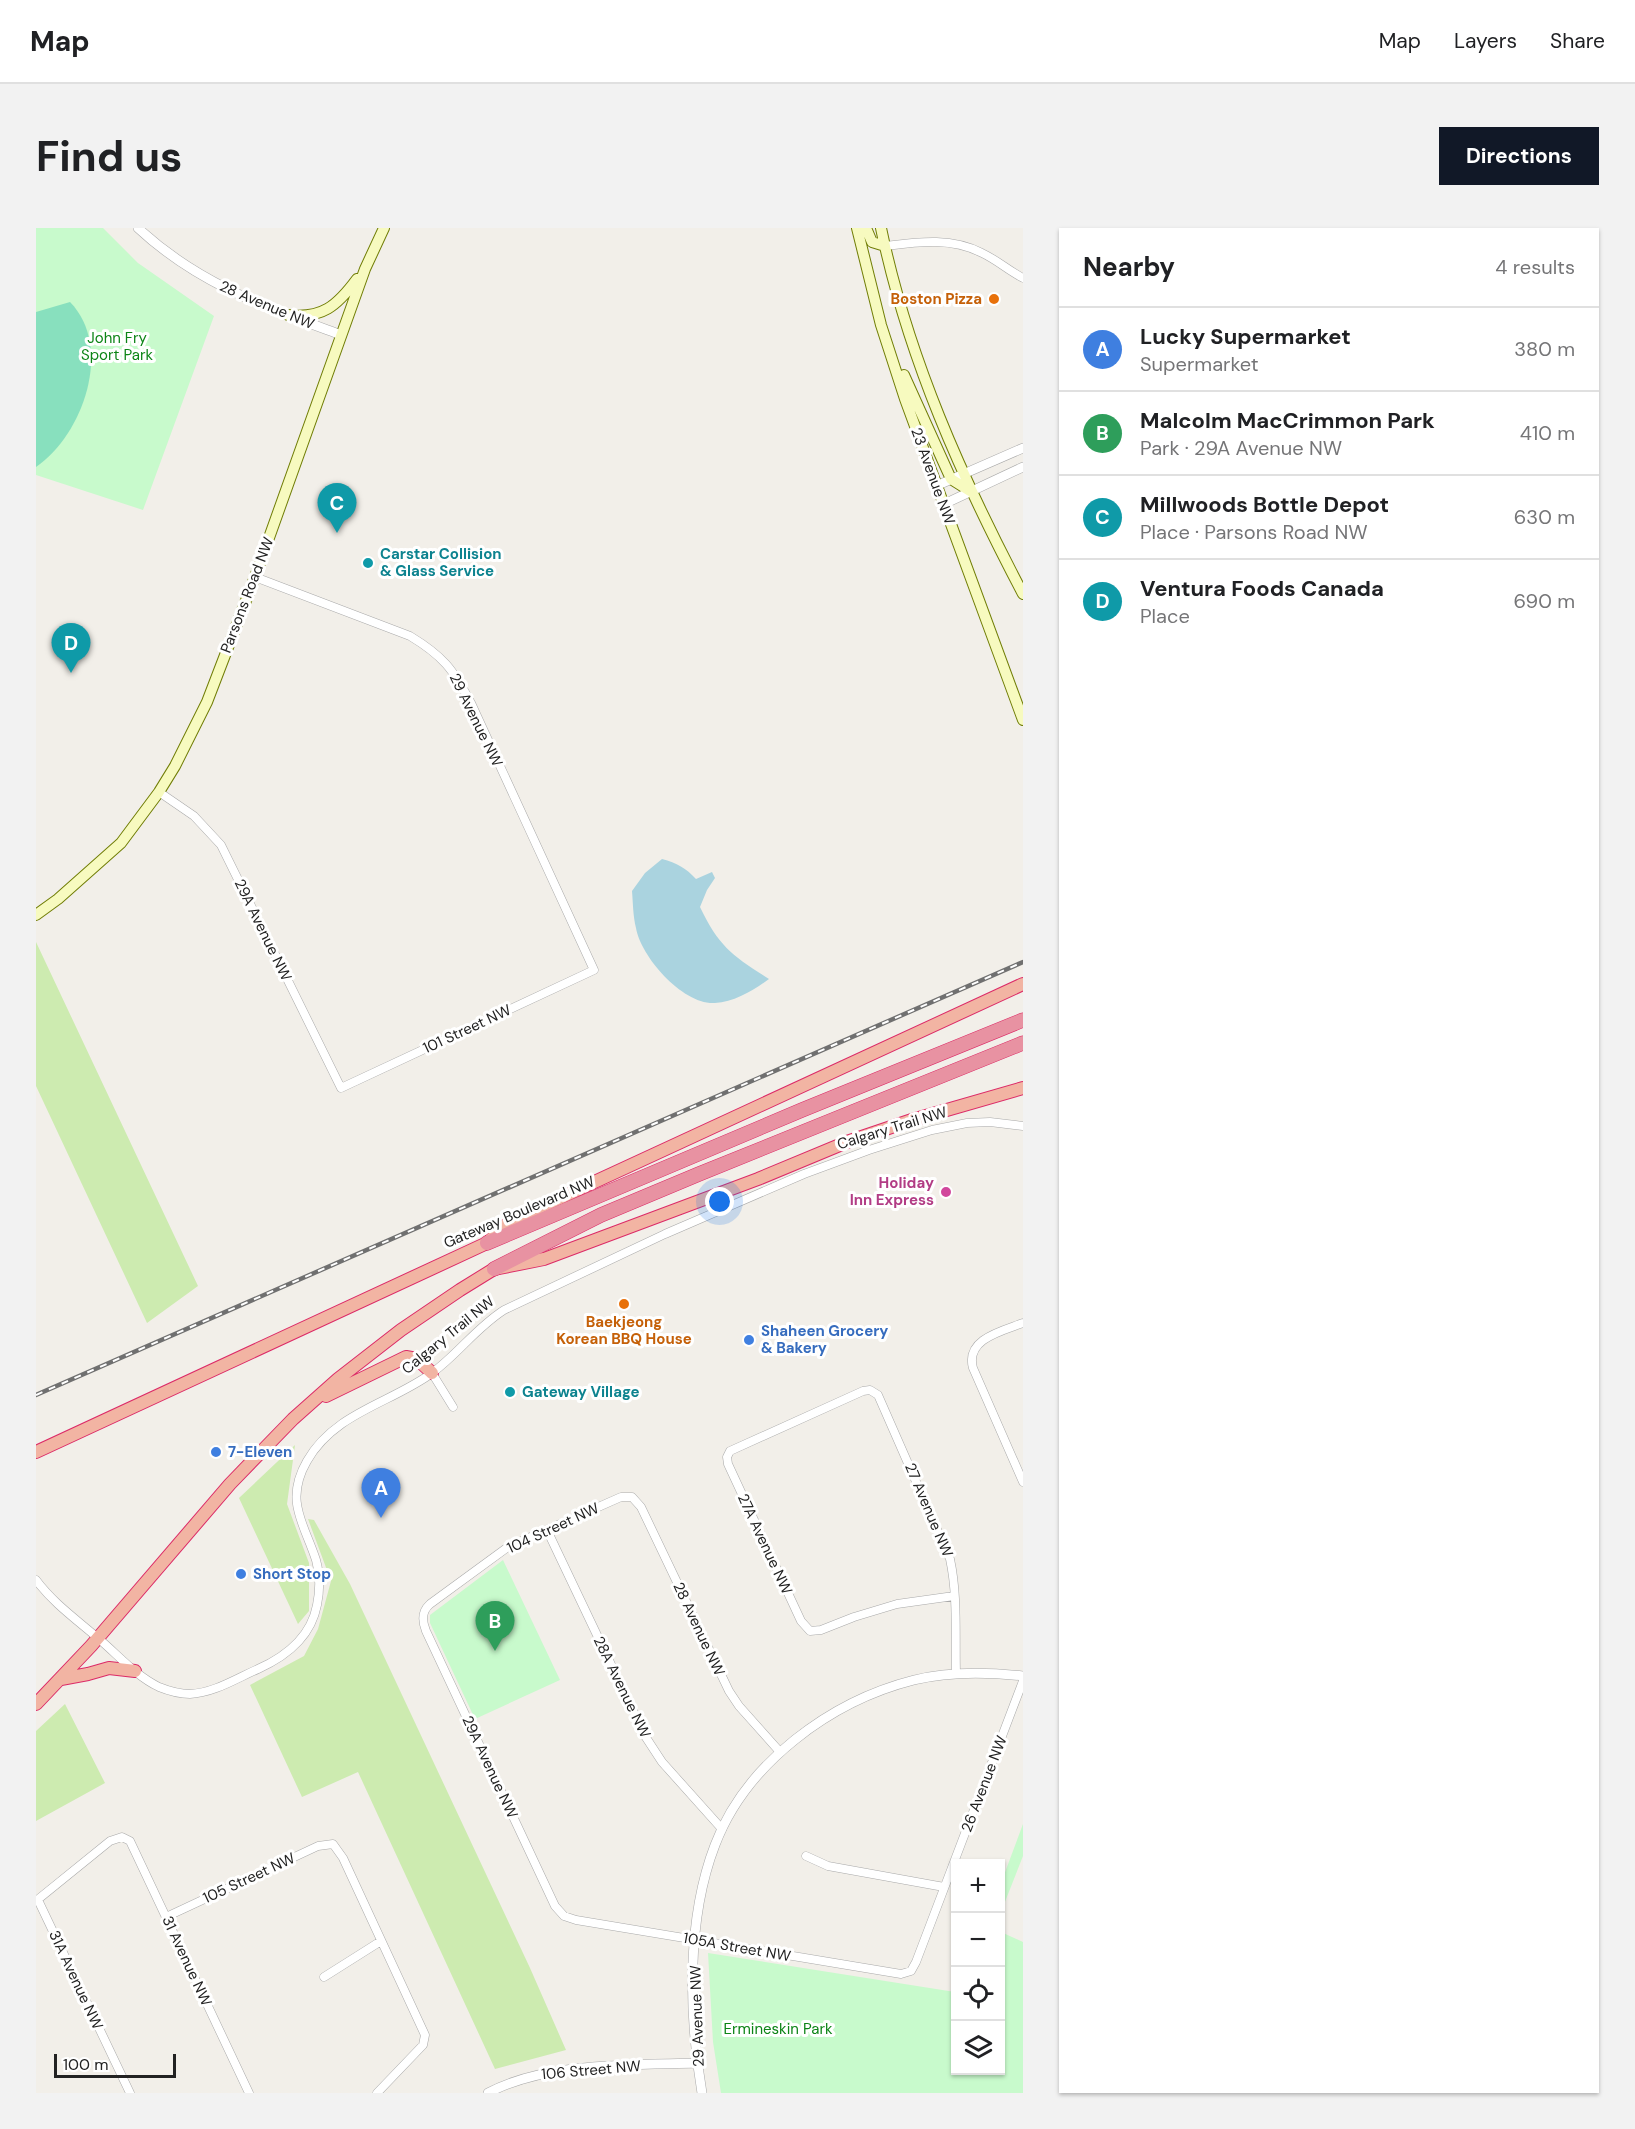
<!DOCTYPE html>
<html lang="en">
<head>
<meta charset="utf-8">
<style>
	:root { --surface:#fff; --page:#f2f2f2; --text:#202124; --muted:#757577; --line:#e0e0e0; --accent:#111827 }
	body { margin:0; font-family:"DM Sans",sans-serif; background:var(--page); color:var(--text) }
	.controls { position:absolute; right:18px; bottom:18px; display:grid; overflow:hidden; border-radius:0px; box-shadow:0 2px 4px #0004 }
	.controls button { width:54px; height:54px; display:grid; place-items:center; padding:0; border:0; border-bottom:2px solid var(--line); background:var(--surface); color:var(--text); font:30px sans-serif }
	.scale { position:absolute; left:18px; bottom:15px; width:122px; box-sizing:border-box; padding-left:6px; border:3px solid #222; border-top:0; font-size:16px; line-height:21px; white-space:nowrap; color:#222; -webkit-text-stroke:4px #fff; paint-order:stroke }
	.you { position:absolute; left:684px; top:974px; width:21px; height:21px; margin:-15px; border:4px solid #fff; border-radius:50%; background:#1a73e8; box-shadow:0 0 0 9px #1a73e833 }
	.badge { display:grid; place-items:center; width:39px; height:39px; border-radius:50%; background:var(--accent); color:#fff; font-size:20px; font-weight:700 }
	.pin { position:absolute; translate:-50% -50px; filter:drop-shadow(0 2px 3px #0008) }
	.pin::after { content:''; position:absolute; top:32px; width:21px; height:18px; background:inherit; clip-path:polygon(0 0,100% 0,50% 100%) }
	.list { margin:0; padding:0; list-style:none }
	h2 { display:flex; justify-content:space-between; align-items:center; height:78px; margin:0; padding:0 24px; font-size:26px }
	h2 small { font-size:20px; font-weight:400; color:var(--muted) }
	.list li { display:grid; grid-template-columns:39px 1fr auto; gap:18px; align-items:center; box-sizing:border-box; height:84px; padding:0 24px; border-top:2px solid var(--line) }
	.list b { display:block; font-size:22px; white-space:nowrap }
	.list p { margin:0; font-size:20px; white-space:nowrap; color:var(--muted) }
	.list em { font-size:20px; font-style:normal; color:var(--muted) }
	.icon { flex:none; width:33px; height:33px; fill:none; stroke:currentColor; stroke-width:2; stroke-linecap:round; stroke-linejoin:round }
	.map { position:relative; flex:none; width:987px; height:1865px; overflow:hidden; border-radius:0px }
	header { display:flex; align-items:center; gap:36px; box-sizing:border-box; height:84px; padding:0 30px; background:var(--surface); border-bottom:2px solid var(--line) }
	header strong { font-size:28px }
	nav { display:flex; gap:33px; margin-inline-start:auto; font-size:21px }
	.intro { display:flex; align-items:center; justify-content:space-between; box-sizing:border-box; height:144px; padding:0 36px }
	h1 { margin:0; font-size:42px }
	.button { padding:15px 27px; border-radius:0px; background:var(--accent); color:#fff; font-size:21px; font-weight:700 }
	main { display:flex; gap:36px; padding:0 36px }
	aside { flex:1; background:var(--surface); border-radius:0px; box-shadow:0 2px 4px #0004 }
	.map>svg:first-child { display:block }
	.grass { fill:#cdebb0 }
	.park { fill:#c8facc }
	.pitch { fill:#88e0be }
	.water { fill:#aad3df }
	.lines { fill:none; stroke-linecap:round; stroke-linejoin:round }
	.minor-casing { stroke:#a9a9a9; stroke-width:9 }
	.tertiary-casing { stroke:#a9a9a9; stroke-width:10 }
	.secondary-casing { stroke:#707d05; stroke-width:12 }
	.trunk-casing { stroke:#dc2a67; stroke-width:14 }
	.motorway-casing { stroke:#dc2a67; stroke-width:15 }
	.minor { stroke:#fff; stroke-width:8 }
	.tertiary { stroke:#fff; stroke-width:9 }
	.secondary { stroke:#f7fabf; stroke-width:10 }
	.trunk { stroke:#f2b4a3; stroke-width:12 }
	.motorway { stroke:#e892a2; stroke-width:14 }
	.rail-casing { stroke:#707070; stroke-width:4.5 }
	.rail { stroke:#fff; stroke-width:2; stroke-dasharray:7; stroke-linecap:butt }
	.food-dot { fill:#e8710a; stroke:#fff; stroke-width:2 }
	.culture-dot { fill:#0f9aa8; stroke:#fff; stroke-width:2 }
	.hotel-dot { fill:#d1479c; stroke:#fff; stroke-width:2 }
	.shop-dot { fill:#3f7fe0; stroke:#fff; stroke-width:2 }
	.labels { text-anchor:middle; stroke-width:6; stroke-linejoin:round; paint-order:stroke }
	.food-label { font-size:15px; font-weight:bold; fill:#c56008; stroke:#fff; text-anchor:end }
	.street-label { font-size:15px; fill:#222; stroke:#fff }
	.park-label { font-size:15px; fill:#0c8416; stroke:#fff }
	.culture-label { font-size:15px; font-weight:bold; fill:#0d838f; stroke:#fff; text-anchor:start }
	.hotel-label { font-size:15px; font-weight:bold; fill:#b23c85; stroke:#fff; text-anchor:end }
	.shop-label { font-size:15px; font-weight:bold; fill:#366cbe; stroke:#fff; text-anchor:start }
</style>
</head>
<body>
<header>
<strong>Map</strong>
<nav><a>Map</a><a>Layers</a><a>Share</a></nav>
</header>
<div class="intro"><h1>Find us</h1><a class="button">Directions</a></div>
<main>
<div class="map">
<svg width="987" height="1865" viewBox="0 0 987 1865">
	<rect width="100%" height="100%" fill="#f2efe9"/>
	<path class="grass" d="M0,714L162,1058L111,1095L0,858Z
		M259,1217L251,1276L273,1335V1383L262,1396L203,1270Z
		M272,1291L278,1292L314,1356L494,1740L530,1822L459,1841L322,1544L266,1569L214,1457L268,1428L282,1401L295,1353Z
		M29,1476L69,1555L0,1593V1503Z"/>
	<path class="park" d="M0,0H67L102,35L178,88L107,282L0,247Z
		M467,1332L524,1452L439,1491L394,1395V1387Z
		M987,1596V1628L965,1684V1655Z
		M965,1704L987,1714V1865H685L677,1814L672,1725L919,1764L920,1842H964Z"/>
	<path class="pitch" d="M34,74C78,119 47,207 0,239V84Z"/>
	<path class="water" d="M626,631C641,635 650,640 660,651L676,644L679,650L671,662L664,679C683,719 697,728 733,751C718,762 699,774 679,775C647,777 605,729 600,700C597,688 597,675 596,663L609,645Z"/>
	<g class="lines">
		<defs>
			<path id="minor" d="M849,18C882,14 915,9 946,25C961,32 973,43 987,50
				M123,564L158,588L185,617L305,860L558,742L435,475C417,441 407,428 374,408L219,349
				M987,1095C966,1103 929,1111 937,1140L987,1254
				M396,1145L417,1179
				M511,1302L609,1508L626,1534L686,1601
				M0,1352C17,1375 41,1392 63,1411C82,1427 100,1448 123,1459C133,1463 144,1466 154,1466C178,1465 201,1450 222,1441C251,1428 275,1409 281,1377C284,1362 284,1346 280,1332C268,1295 248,1273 271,1233C298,1185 355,1175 396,1145C422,1126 440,1100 468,1082L629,1006L768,946L833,922L896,902L931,895L954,894L987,898
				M918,1368L861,1376L818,1389L785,1402L774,1403L765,1393L692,1236L691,1229L694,1223L827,1163L834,1162L842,1167L914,1331C922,1368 919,1408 920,1445
				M744,1524L703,1478L693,1463L605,1279L596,1269H585L472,1319L394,1376C385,1384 386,1393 390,1403L519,1678L528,1688L540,1692L865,1746L875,1743L880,1734L987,1453
				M770,1628L792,1638L908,1659
				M2,1672L94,1865
				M0,1673L74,1613L86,1609L94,1613L213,1865
				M130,1689L282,1618L297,1616L307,1630L389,1807L387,1817L341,1865
				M288,1749L345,1713"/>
			<path id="tertiary" d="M102,0C162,56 230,79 305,107
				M900,258L987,220
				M906,277L987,239
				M452,1865C509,1834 597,1837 661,1835
				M666,1865C653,1788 650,1692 679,1617C710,1535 795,1473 878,1452C914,1443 951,1444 987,1448"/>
			<path id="secondary" d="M821,0L845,97L869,171L987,492
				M830,0L836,14L849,18
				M845,0C872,130 926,250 987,366
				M252,87C286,91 301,78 321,51
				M868,147L915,251L934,263
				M0,687L22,671L85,615L123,564L139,538L171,474L219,349L329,41L348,0"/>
			<path id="trunk" d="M290,1168L370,1129L381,1131L396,1145
				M0,1224L451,1015L474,993L987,756
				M25,1451L52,1446L73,1440L99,1443
				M0,1476L55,1418L194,1256L257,1191L302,1151L365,1102L424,1062L458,1041L508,1031L722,951L811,914L876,892L987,860"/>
			<path id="motorway" d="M451,1015L766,882L987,792
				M458,1041L565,987L663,946L987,815"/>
		</defs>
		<use href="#minor" class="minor-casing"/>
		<use href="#tertiary" class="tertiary-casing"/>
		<use href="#secondary" class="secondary-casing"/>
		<use href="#trunk" class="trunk-casing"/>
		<use href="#motorway" class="motorway-casing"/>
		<use href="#minor" class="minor"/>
		<use href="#tertiary" class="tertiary"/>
		<use href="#secondary" class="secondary"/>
		<use href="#trunk" class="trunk"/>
		<use href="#motorway" class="motorway"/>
		<defs>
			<path id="rail" d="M0,1167L987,734"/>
		</defs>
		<use href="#rail" class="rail-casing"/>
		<use href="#rail" class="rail"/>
	</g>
	<g class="food-dot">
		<circle cx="958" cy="71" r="6"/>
		<circle cx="588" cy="1076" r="6"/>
	</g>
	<g class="culture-dot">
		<circle cx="332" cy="335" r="6"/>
		<circle cx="474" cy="1164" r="6"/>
	</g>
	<circle class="hotel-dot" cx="910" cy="964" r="6"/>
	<g class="shop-dot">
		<circle cx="713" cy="1112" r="6"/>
		<circle cx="180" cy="1224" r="6"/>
		<circle cx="205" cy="1346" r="6"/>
	</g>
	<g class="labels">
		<g class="food-label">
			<text x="946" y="76">Boston Pizza</text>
			<text x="588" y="1099" text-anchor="middle">Baekjeong<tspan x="588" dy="17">Korean BBQ House</tspan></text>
		</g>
		<g class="street-label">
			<text transform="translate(231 77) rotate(23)" y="5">28 Avenue NW</text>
			<text transform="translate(897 248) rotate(70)" y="5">23 Avenue NW</text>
			<text transform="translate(211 367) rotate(-69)" y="5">Parsons Road NW</text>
			<text transform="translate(440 492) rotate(64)" y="5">29 Avenue NW</text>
			<text transform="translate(227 702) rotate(64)" y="5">29A Avenue NW</text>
			<text transform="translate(431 801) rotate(-25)" y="5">101 Street NW</text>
			<text transform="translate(856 900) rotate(-17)" y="5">Calgary Trail NW</text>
			<text transform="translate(483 984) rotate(-23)" y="5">Gateway Boulevard NW</text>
			<text transform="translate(412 1107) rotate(-39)" y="5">Calgary Trail NW</text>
			<text transform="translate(893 1282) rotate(67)" y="5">27 Avenue NW</text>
			<text transform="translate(517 1300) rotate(-25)" y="5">104 Street NW</text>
			<text transform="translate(729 1316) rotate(65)" y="5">27A Avenue NW</text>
			<text transform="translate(663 1401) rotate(65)" y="5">28 Avenue NW</text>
			<text transform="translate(586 1459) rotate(64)" y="5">28A Avenue NW</text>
			<text transform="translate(454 1539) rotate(65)" y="5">29A Avenue NW</text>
			<text transform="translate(948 1556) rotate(-69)" y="5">26 Avenue NW</text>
			<text transform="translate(213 1650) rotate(-25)" y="5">105 Street NW</text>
			<text transform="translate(701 1719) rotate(10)" y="5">105A Street NW</text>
			<text transform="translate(151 1733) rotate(65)" y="5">31 Avenue NW</text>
			<text transform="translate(40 1752) rotate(65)" y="5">31A Avenue NW</text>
			<text transform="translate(661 1788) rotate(-92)" y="5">29 Avenue NW</text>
			<text transform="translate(555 1842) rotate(-5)" y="5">106 Street NW</text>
		</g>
		<g class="park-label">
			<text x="81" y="115">John Fry<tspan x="81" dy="17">Sport Park</tspan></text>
			<text x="742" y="1806">Ermineskin Park</text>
		</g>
		<g class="culture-label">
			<text x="344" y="331">Carstar Collision<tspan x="344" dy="17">&amp; Glass Service</tspan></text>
			<text x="486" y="1169">Gateway Village</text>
		</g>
		<g class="hotel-label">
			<text x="898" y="960">Holiday<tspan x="898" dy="17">Inn Express</tspan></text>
		</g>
		<g class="shop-label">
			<text x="725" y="1108">Shaheen Grocery<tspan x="725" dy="17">&amp; Bakery</tspan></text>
			<text x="192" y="1229">7-Eleven</text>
			<text x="217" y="1351">Short Stop</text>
		</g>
	</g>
</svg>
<div class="controls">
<button>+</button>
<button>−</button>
<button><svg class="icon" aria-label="locate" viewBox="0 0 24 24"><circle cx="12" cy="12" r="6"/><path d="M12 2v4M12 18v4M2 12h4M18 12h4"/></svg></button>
<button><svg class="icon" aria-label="layers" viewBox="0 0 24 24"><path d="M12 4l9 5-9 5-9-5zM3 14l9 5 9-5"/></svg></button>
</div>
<div class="scale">100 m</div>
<div class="you"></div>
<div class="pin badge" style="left:345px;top:1290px;background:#3f7fe0">A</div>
<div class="pin badge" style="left:459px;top:1423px;background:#2e9e5b">B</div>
<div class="pin badge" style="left:301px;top:305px;background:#0f9aa8">C</div>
<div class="pin badge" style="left:35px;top:445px;background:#0f9aa8">D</div>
</div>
<aside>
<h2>Nearby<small>4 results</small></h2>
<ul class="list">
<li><span class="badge" style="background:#3f7fe0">A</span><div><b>Lucky Supermarket</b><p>Supermarket</p></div><em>380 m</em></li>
<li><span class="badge" style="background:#2e9e5b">B</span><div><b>Malcolm MacCrimmon Park</b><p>Park · 29A Avenue NW</p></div><em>410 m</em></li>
<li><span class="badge" style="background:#0f9aa8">C</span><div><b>Millwoods Bottle Depot</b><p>Place · Parsons Road NW</p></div><em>630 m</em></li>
<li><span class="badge" style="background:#0f9aa8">D</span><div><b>Ventura Foods Canada</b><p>Place</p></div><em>690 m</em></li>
</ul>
</aside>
</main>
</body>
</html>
